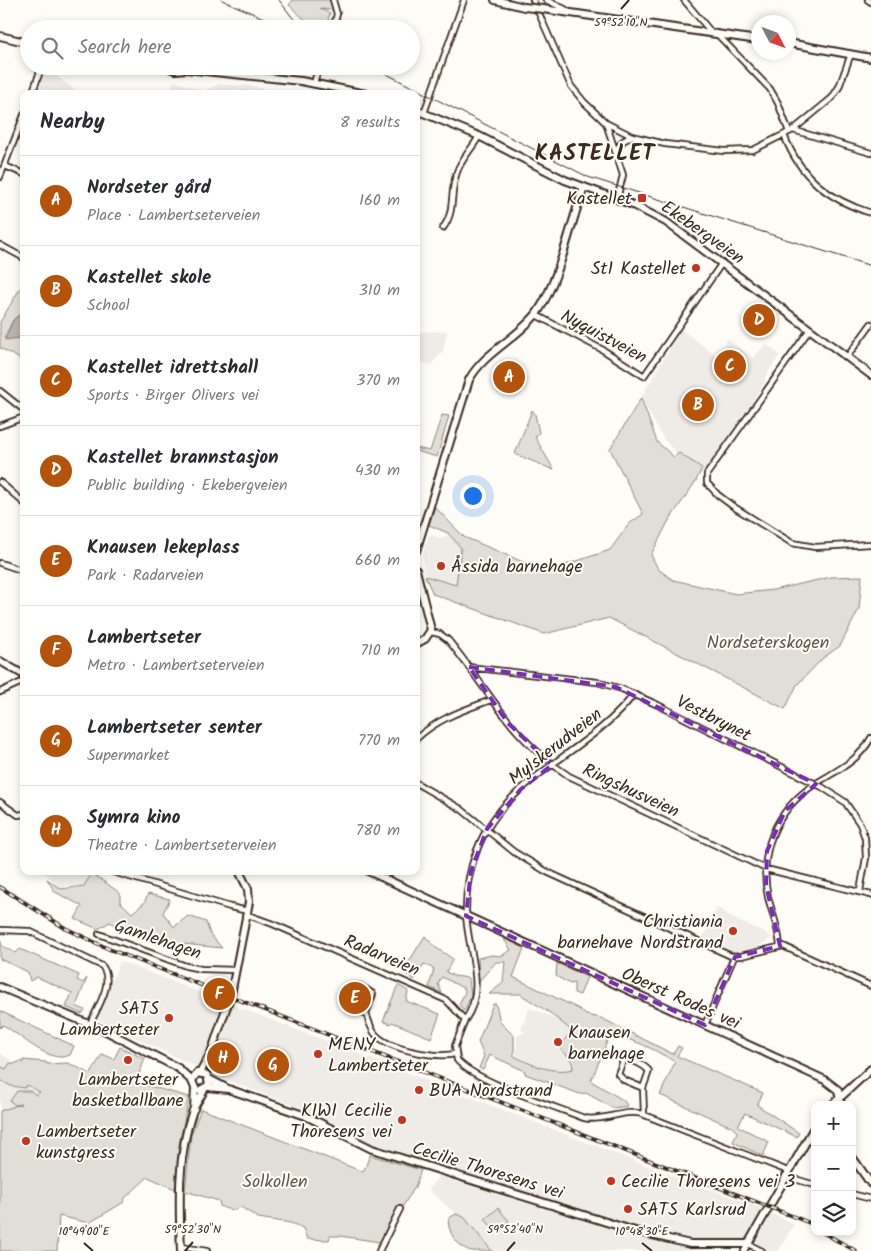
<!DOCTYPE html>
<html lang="en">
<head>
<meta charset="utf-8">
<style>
	:root { --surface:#fff; --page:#f7f7f7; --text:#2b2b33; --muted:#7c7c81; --line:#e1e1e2; --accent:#b45309 }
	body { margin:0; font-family:Kalam,sans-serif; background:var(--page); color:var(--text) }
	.controls { position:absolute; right:15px; bottom:15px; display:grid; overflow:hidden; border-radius:10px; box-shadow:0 2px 8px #0003 }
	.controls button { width:45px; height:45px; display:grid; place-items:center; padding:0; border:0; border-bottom:1px solid var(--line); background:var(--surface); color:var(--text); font:25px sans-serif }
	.compass { position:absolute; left:751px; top:15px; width:45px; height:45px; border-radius:50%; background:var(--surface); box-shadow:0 2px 8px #0003; rotate:131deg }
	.you { position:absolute; left:472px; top:495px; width:18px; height:18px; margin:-12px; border:4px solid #fff; border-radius:50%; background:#1a73e8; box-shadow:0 0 0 8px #1a73e833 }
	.badge { display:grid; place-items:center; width:32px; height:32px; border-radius:50%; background:var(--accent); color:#fff; font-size:16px; font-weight:700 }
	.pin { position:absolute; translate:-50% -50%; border:2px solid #fff; box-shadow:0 1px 5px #0006 }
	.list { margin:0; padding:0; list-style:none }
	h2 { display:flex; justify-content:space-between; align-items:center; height:65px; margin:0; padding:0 20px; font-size:21px }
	h2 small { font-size:16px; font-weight:400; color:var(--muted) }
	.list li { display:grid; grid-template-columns:32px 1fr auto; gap:15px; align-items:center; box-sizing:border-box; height:90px; padding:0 20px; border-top:1px solid var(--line) }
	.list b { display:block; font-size:19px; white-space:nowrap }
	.list p { margin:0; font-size:16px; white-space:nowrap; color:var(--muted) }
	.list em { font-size:16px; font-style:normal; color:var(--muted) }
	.icon { flex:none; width:28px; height:28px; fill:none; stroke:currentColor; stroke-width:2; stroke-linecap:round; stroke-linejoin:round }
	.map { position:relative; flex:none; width:871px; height:1251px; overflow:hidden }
	.search { position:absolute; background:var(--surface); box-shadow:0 2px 8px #0003; left:20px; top:20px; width:400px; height:55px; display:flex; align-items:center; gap:12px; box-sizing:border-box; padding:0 18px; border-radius:28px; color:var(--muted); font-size:19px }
	.panel { position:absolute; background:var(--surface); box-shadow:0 2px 8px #0003; left:20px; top:90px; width:400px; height:785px; border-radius:10px }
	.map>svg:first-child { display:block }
	.built { fill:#efece7 }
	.green { fill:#e1ded7; stroke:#8e847a }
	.water { fill:#bbb4ad; stroke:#887d74 }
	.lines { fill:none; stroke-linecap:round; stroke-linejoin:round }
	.street-casing { stroke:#3b2a1e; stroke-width:8 }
	.secondary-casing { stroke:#3b2a1e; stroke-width:10 }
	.street { stroke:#fdfcf7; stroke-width:4.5 }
	.secondary { stroke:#fdfcf7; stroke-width:6 }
	.tram { stroke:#3b2a1e; stroke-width:1 }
	.rail-casing { stroke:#3b2a1e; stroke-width:4 }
	.rail { stroke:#fdfcf7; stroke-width:2; stroke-dasharray:5.5; stroke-linecap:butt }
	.secondary-bridge-casing { stroke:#3b2a1e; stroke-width:10; stroke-linecap:butt }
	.secondary-bridge { stroke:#fdfcf7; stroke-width:6 }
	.marked { fill:none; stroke:#7b2cbf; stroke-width:4; stroke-dasharray:10 6; stroke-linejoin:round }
	.ticks { fill:none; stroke:#3b2a1e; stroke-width:2 }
	.poi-dot { fill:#c8321e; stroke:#fdfcf7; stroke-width:2 }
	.labels { text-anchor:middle; stroke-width:4; stroke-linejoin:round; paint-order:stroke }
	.poi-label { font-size:18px; fill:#3b2a1e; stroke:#fdfcf7; text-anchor:start }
	.street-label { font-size:18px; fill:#3b2a1e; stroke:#fdfcf7 }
	.park-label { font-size:18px; fill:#64574c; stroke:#fdfcf7 }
	.district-label { font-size:22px; font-weight:bold; letter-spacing:1px; fill:#3b2a1e; stroke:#fdfcf7 }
	.ticks-label { font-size:12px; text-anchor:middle; fill:#3b2a1e; stroke:#fdfcf7; stroke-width:4; stroke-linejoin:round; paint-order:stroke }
</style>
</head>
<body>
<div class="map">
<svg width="871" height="1251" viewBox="0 0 871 1251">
	<rect width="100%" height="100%" fill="#fdfcf7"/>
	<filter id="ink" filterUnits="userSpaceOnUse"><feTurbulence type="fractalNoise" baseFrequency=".02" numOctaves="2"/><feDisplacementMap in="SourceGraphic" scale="10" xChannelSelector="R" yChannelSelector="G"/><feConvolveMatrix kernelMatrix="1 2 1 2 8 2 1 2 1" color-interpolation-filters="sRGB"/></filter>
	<g filter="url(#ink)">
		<path class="built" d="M47,66H57L58,77L75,90V94H37Z
			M174,81L204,91L219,84L251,86L275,91L273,94H169Z
			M681,329L715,355L728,339L753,358L766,344L780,355L764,378L766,380L745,413L705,470L697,478L663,438L641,398Z
			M447,331L443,351L431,365L416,360V332Z
			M448,533L461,548L456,585L425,576L423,556L429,535L443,539Z
			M42,871H92L84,886H65L63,889Z
			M717,907L736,920L765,932L771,938L757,948L736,954L704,941L703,937Z
			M120,961L663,1172L751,1204L794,1224L778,1251H768L753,1242L690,1251H469L452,1237L447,1224L449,1218L456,1214L429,1190L438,1176L472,1186L428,1169L421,1170L311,1112L211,1074L96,1019Z
			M529,1008L588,1030L583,1082L516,1057L517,1036L525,1032L521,1030Z
			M0,1053L15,1063L7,1073L41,1091L33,1099L0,1114Z"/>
		<path class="green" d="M293,0H332L333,10L320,9L330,13L328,20L333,22L330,29C312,29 302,17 289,5Z
			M24,282V314H20L13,320L4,338H20L24,335V361L0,348V322Z
			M641,398L657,442L674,457L679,453L702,468L696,481L668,522L651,555L658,569L673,580L736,594L773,590L831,577L862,576L859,609L840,646L823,658L797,685L785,709L609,618L544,634L433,594L425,576L456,585L461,548L448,533L429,525L435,507L464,537L535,567L550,570L610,550L629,524L643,514L610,449Z
			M532,410L535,414L539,433L535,437L554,470L515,454Z
			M442,415L449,416L437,457L416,451V448L430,451Z
			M92,873L120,893V902L132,913L144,903L148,894L170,899L163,913L174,927L188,916L206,922L210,934L222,948L173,943L128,926L121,929L110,922L98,929L75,919L82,906L55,892L47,879L61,889L84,886Z
			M425,936L435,947L453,959L446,972L454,976L469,978L471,996L464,1011L459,1004L465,992V989L442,977L438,984L442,993L429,987L434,969L424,964L414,980L403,971Z
			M503,938L524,948L513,977L579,1009L586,1015L601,1018L673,1054L678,1046L682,1048L677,1056L763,1093L757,1105L799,1133L797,1137L745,1113L738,1126L769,1142L763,1156L733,1142L737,1132L732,1127L660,1095L675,1062C662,1054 623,1031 608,1039L591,1081L623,1100L628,1106L613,1108L586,1093L580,1094L525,1074V1071L490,1055L483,1070L479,1068L484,1056L478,1042L493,1004H496L500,1022L514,1036V1056C532,1065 553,1074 573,1069C573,1057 563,1052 554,1044L560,1045L572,1031L550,1013L520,994H489L503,983L505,962H496L479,981L478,958L492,955L501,956L511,950Z
			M0,939L2,946L16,953L20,949L79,975L77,980L83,983L87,978L76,1006L85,1010L82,1014L66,1007L72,993L37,977L30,981L28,972L0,959Z
			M557,963L587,977L580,995L574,993V983L570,984L556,976Z
			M398,985L408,991L406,1001L440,1014L431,1038L392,1022L390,1024L383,1021Z
			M0,1011L74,1046L70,1055C50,1065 21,1035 3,1025L0,1028Z
			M120,1047L145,1059L139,1074L131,1081L189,1097L179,1145L175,1189L148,1177L125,1198L124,1202L89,1223L59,1216L57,1251H0V1111L21,1104L15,1105L10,1101L17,1091H31L36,1095L40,1092L27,1085L25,1088L11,1086L0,1080V1066L6,1069L10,1063L14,1064L21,1061L23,1063V1060L46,1062L47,1064L68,1063L91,1074L102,1054L114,1059Z
			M201,1109L361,1171L364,1170L370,1155L421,1170L415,1187L380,1242L340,1236H330L329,1240L307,1239L303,1228L291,1223L258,1218L241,1207C235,1211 227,1210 220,1206L219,1201L185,1191L191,1135Z
			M498,1208L509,1221L496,1232L485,1219Z
			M456,1214L464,1217L492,1251C485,1251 478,1251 472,1251C459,1249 446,1231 449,1218Z"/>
		<path class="water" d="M21,314H24V335L20,338L5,340L13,320Z"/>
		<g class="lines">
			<defs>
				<path id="street" d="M533,0L571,86L584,102L606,123L623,175L617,199
					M546,0L565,9L570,13
					M684,0L711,32
					M868,0L871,2
					M333,29L337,14L333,0
					M717,34L770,89L778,103L789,132
					M314,83L319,66
					M32,94L42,66
					M424,113L464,0
					M606,123L632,136L665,144L724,151L753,150L793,130L832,98L839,87L851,54
					M793,130L871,153
					M784,135C800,177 829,200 871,213
					M616,150L623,141L632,136
					M5,166L24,174
					M0,177L24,115
					M443,228C456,211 449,194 457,172C461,159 473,148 479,136
					M0,245L24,258
					M536,315L603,350L644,376L722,263
					M810,329L707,474V483L718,495L734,507L792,543L815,547L871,544
					M847,357L871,324
					M0,391L24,410
					M0,426L24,417
					M0,482L24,503
					M0,563L24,571
					M431,632L440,634L448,640C491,692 509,737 569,776L766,869L871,895
					M469,667L597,682L622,689L658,705L822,787L845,802L860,824L865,838L866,858L860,891
					M0,692L24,681
					M416,739C438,718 464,710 491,700
					M416,783L461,809L514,852L547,872L731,956H741L783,946L871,986
					M0,802L18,815L24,814
					M110,871L230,907L248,911
					M248,915L273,924L446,1000L465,1020L455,1046L457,1060C474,1081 556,1107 584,1118C604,1122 623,1109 642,1114L788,1171
					M0,930L29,931L102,966C115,982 97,1008 90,1024
					M99,934L186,966L201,969L236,970
					M780,946C779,929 772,913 768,897C758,851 776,810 815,784C837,770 858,762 871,738
					M366,1014L347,1003L346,996L349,988L360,986L373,994L366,1014C369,1021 371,1030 376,1035C391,1050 435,1058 455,1054
					M465,1020C489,987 465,946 466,909C466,889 470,868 477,850C505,776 589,754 634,694
					M705,1025L734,957
					M643,1088L624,1080L618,1074L623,1061C631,1058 644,1065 649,1071L643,1088L644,1114
					M785,1176L815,1185
					M852,1194L871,1199
					M181,1247L207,1251
					M379,1251L400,1209
					M744,1251L748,1244L762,1251"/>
				<path id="secondary" d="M495,0L524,7
					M543,9L758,40
					M0,36L29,43
					M788,43L871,58
					M165,66L175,70L186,69L301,81L366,94
					M416,110L479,136L565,180L633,205L666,222L871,375
					M416,551L469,380C484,352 517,339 537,313C559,282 570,225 584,187
					M416,570L431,630L425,639L416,644
					M0,661L24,675
					M368,871L825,1080L838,1090L841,1105
					M0,987L108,1032L178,1068L192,1081L195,1088L194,1109
					M232,989L249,902L248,889L239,871
					M200,1073L211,1053L227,1006
					M209,1079L228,1089L306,1116L372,1149L635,1231L690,1244H748L815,1126
					M192,1081L197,1073L207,1075L209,1085L200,1090
					M208,1087L228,1089
					M832,1105L871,1069
					M852,1157L871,1184
					M181,1251C179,1205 177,1154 193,1110C196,1103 201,1097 204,1090"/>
			</defs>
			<use href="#street" class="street-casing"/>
			<use href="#secondary" class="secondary-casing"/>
			<use href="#street" class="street"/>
			<use href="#secondary" class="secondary"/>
			<path class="tram" d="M222,0L289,29
				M279,0L292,17L304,29
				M371,66L588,177L871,266"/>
			<defs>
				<path id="rail" d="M0,887L65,928L109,949L815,1225
					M822,1232L856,1251"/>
			</defs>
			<use href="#rail" class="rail-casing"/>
			<use href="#rail" class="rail"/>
			<defs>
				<path id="secondary-bridge" d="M524,7L543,9
					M227,1006L232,989"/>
			</defs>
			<use href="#secondary-bridge" class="secondary-bridge-casing"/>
			<use href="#secondary-bridge" class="secondary-bridge"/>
		</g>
	</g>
	<path class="marked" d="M469,667L616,687L816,784L785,811L767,851L766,885L780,946L735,957L705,1025L466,916L471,871L487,829L521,789L552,765L508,723Z"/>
	<path class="ticks" d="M621,9L629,0M84,1243L93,1251M642,1243L652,1251M185,1251L193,1242M507,1251L515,1242"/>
	<g class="poi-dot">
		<rect x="637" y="193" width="10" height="10" rx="2.5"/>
		<circle cx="696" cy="268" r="5"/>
		<circle cx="441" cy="566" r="5"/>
		<circle cx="733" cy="931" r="5"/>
		<circle cx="169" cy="1018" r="5"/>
		<circle cx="558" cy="1042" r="5"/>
		<circle cx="318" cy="1054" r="5"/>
		<circle cx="128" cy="1060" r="5"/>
		<circle cx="419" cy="1090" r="5"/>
		<circle cx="402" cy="1120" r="5"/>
		<circle cx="26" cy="1141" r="5"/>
		<circle cx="611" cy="1181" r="5"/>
		<circle cx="628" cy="1209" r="5"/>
	</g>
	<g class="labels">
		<g class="poi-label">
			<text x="632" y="204" text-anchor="end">Kastellet</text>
			<text x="686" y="274" text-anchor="end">St1 Kastellet</text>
			<text x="451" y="572">Åssida barnehage</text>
			<text x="723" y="927" text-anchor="end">Christiania<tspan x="723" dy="21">barnehave Nordstrand</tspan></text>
			<text x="159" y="1014" text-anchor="end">SATS<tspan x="159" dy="21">Lambertseter</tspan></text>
			<text x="568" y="1038">Knausen<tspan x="568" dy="21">barnehage</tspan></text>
			<text x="328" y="1050">MENY<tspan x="328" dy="21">Lambertseter</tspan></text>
			<text x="128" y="1085" text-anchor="middle">Lambertseter<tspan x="128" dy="21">basketballbane</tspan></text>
			<text x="429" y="1096">BUA Nordstrand</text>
			<text x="392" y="1116" text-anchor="end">KIWI Cecilie<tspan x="392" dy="21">Thoresens vei</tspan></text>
			<text x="36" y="1137">Lambertseter<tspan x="36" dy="21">kunstgress</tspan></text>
			<text x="621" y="1187">Cecilie Thoresens vei 3</text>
			<text x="638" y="1215">SATS Karlsrud</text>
		</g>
		<g class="street-label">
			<text transform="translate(703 232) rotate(35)" y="6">Ekebergveien</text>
			<text transform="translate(604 336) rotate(28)" y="6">Nyquistveien</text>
			<text transform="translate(714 718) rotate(27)" y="6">Vestbrynet</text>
			<text transform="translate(555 746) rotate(-38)" y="6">Mylskerudveien</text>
			<text transform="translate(631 790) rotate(25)" y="6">Ringshusveien</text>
			<text transform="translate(158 939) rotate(19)" y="6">Gamlehagen</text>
			<text transform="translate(382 955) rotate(23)" y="6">Radarveien</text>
			<text transform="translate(681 998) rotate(24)" y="6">Oberst Rodes vei</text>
			<text transform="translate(488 1170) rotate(17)" y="6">Cecilie Thoresens vei</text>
		</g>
		<g class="park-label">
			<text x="768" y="648">Nordseterskogen</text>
			<text x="275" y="1187">Solkollen</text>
		</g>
		<g class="district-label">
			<text x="595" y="160">KASTELLET</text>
		</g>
	</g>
	<g class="ticks-label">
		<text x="621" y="26">59°52'10"N</text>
		<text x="193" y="1233">59°52'30"N</text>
		<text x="515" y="1233">59°52'40"N</text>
		<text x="84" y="1235">10°49'00"E</text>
		<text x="642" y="1235">10°48'30"E</text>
	</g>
</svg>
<div class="controls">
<button>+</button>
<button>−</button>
<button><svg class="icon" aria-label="layers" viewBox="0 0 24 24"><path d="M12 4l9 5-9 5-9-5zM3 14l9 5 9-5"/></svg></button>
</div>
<svg class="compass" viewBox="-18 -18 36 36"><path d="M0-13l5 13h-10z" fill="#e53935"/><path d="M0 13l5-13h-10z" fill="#7c7c81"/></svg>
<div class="you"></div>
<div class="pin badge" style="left:509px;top:377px">A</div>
<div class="pin badge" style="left:698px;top:405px">B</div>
<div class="pin badge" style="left:730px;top:366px">C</div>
<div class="pin badge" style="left:759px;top:320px">D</div>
<div class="pin badge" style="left:355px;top:998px">E</div>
<div class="pin badge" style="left:219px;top:994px">F</div>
<div class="pin badge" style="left:273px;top:1065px">G</div>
<div class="pin badge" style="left:223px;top:1058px">H</div>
<div class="search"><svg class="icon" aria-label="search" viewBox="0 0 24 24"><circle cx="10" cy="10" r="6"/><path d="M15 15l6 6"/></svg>Search here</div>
<section class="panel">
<h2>Nearby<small>8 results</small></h2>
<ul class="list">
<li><span class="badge">A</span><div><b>Nordseter gård</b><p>Place · Lambertseterveien</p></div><em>160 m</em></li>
<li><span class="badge">B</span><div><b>Kastellet skole</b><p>School</p></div><em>310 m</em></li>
<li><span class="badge">C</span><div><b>Kastellet idrettshall</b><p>Sports · Birger Olivers vei</p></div><em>370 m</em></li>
<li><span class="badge">D</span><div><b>Kastellet brannstasjon</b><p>Public building · Ekebergveien</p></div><em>430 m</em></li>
<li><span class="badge">E</span><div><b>Knausen lekeplass</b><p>Park · Radarveien</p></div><em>660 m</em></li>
<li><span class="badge">F</span><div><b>Lambertseter</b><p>Metro · Lambertseterveien</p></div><em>710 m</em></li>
<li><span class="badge">G</span><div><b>Lambertseter senter</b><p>Supermarket</p></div><em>770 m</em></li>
<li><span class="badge">H</span><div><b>Symra kino</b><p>Theatre · Lambertseterveien</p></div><em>780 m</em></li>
</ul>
</section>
</div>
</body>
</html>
